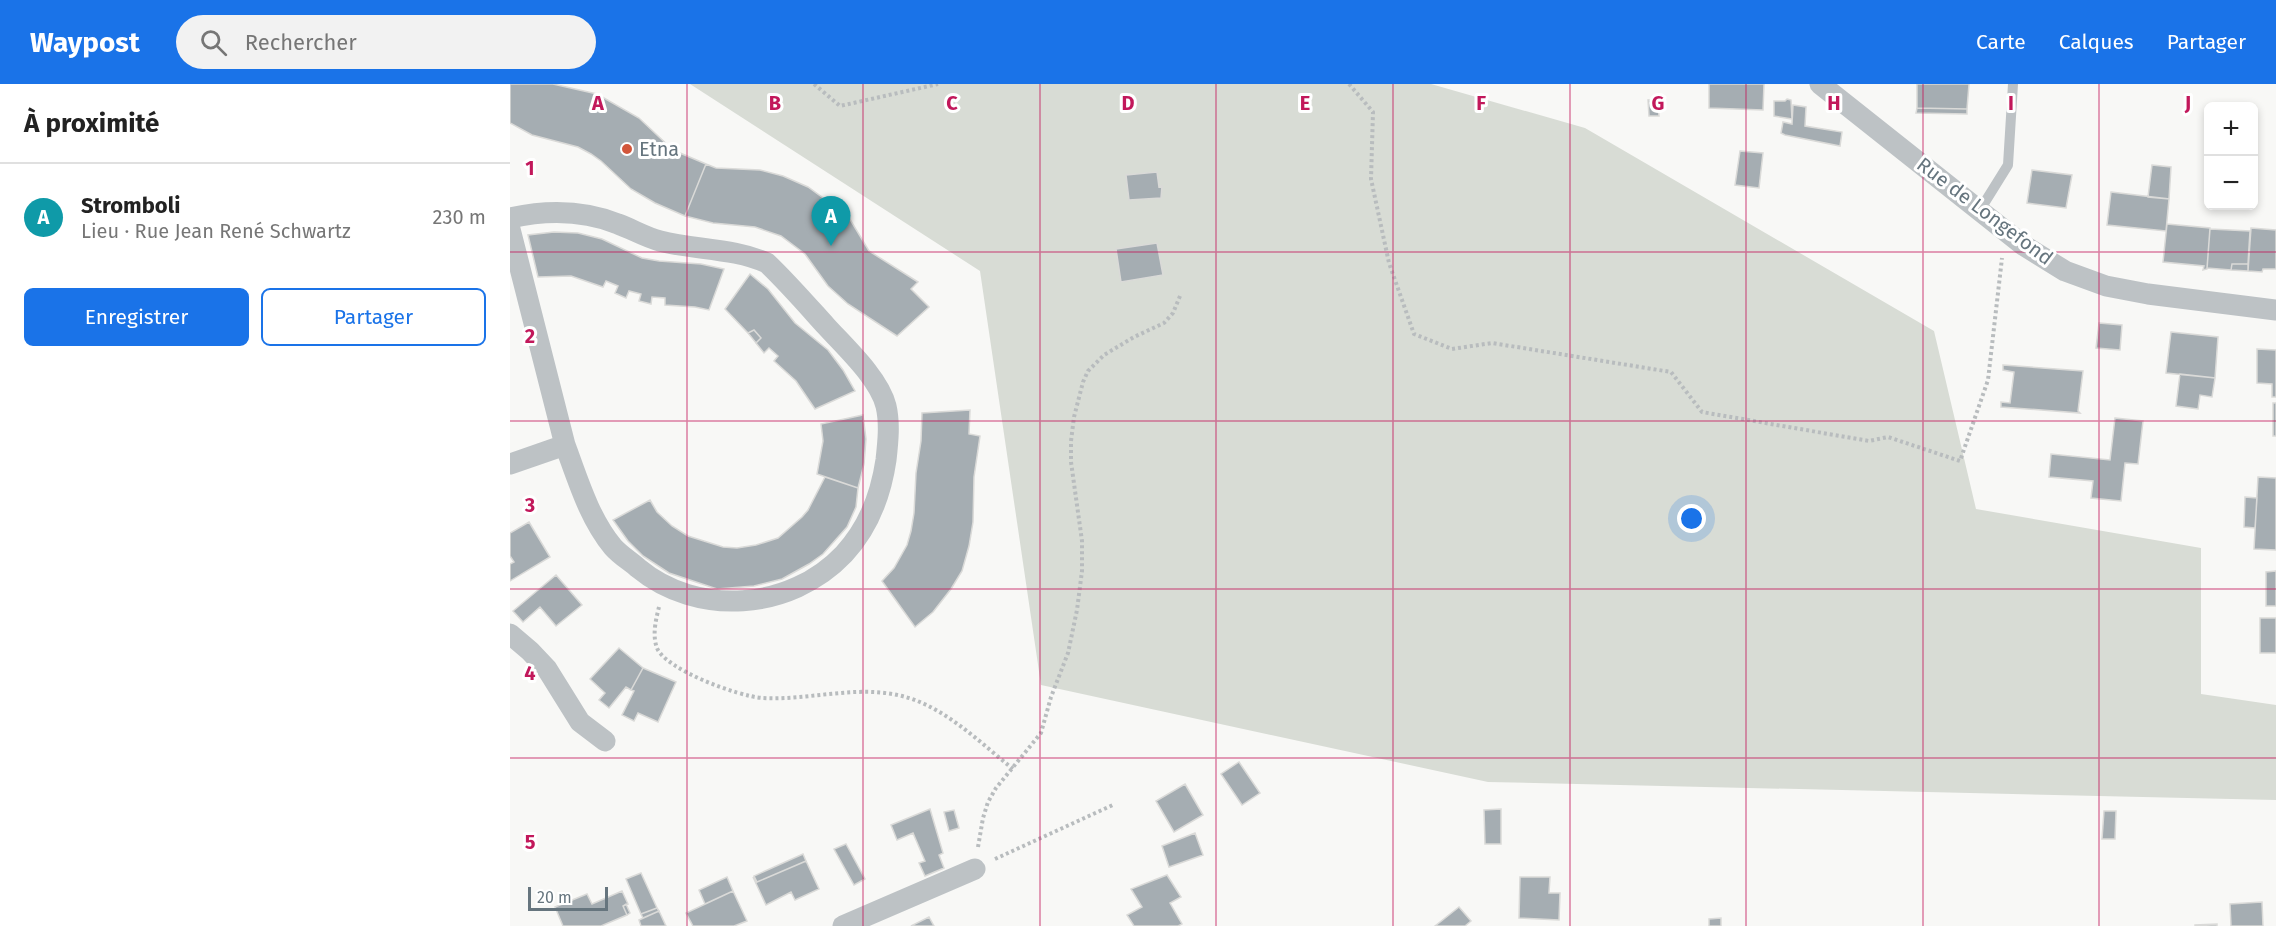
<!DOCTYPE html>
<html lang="fr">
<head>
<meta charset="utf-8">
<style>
	:root { --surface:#fff; --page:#f2f2f2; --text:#222; --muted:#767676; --line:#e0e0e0; --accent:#1a73e8 }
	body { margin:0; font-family:"Fira Sans",sans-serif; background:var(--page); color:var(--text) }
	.controls { position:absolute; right:18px; top:18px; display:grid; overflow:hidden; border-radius:9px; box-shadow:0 3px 9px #0003 }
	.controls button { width:54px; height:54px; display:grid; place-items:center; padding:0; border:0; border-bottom:2px solid var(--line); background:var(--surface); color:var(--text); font:30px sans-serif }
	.scale { position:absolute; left:18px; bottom:15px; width:80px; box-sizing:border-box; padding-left:6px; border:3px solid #66757e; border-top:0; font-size:16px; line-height:21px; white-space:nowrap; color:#66757e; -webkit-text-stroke:4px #fff; paint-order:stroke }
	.you { position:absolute; left:1182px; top:435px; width:21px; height:21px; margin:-15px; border:4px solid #fff; border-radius:50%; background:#1a73e8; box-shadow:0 0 0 9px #1a73e833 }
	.badge { display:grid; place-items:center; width:39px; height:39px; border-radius:50%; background:var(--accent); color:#fff; font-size:20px; font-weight:700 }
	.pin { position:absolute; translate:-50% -50px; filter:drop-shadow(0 2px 3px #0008) }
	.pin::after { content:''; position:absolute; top:32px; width:21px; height:18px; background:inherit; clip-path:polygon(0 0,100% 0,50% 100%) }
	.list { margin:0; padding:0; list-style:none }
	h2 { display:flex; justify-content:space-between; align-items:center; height:78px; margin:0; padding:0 24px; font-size:26px }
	h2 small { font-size:20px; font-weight:400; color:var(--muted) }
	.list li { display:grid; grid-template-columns:39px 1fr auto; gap:18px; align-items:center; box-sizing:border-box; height:108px; padding:0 24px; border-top:2px solid var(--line) }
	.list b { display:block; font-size:22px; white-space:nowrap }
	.list p { margin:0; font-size:20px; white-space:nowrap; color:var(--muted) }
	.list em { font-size:20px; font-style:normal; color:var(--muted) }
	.actions { display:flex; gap:12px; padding:18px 24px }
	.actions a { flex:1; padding:14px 0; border:2px solid var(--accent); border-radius:9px; text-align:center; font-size:21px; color:var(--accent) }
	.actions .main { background:var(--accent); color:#fff }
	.icon { flex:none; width:33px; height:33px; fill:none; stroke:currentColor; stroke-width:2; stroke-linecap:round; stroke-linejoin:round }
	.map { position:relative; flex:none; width:1766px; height:842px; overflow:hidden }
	header { display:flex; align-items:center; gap:36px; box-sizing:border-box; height:84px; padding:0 30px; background:var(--accent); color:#fff }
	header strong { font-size:28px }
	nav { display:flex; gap:33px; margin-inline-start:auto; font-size:21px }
	.search { width:420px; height:54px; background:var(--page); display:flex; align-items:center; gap:15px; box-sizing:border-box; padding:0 21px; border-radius:33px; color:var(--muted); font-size:22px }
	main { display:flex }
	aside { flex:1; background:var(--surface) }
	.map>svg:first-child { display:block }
	.green { fill:#d8dcd5 }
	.building { fill:#a5adb2; stroke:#dadad8; stroke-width:1.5 }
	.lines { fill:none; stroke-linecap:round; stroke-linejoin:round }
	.path { stroke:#b8bcbe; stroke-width:4; stroke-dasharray:3 3; stroke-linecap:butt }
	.lane { stroke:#bdc2c5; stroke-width:10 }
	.street { stroke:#bdc2c5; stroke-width:21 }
	.grid { fill:none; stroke:#c2185b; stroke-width:1.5; stroke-opacity:0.55 }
	.poi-dot { fill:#d2563b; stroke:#fff; stroke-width:2 }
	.labels { text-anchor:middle; stroke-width:6; stroke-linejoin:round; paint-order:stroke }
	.poi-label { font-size:20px; fill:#66757e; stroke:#fff; text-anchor:start }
	.street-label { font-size:20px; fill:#66757e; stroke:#fff }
	.grid-label { font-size:20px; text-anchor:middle; font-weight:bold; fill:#c2185b; stroke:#fff; stroke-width:6; stroke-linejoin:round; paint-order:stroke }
</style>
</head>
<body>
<header>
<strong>Waypost</strong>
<div class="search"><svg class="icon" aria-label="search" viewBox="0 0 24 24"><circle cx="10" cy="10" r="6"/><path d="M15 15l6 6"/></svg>Rechercher</div>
<nav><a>Carte</a><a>Calques</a><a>Partager</a></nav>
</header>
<main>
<aside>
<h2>À proximité<small></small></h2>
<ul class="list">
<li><span class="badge" style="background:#0f9aa8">A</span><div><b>Stromboli</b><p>Lieu · Rue Jean René Schwartz</p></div><em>230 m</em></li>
</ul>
<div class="actions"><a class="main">Enregistrer</a><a>Partager</a></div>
</aside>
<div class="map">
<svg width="1766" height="842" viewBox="0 0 1766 842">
	<rect width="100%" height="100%" fill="#f8f8f6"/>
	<path class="green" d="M180,0H921L1075,44L1424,247L1466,425L1691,464V610L1766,621V716L978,698L531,601L470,187Z"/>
	<path class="building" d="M0,0H43L87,10L129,34L163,66L196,80L175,132L145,119L121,105L91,77L81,70L68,63L22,51L0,39Z
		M1199,0H1254L1253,26L1199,24Z
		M1407,0H1459L1457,25L1407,24Z
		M1147,15L1149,32H1139L1138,16Z
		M1277,15L1281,16L1282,35L1264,32V17H1275Z
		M1283,21L1296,23L1295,42L1332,48L1330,62L1275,51L1271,49L1273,38L1282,40Z
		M1407,24L1457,25V30L1406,29Z
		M1230,67L1253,69L1249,104L1225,101Z
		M196,80L206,84L250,86L273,92L298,103L338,132L359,167L408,198L401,205L419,223L387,252L338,220L318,202L295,170L271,152L245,143L203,139L175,132Z
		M1642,81L1661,83L1659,115L1638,113Z
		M1522,86L1562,91L1556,124L1517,119Z
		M647,88L649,103L652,102L651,114L619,116L616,91Z
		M1601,108L1659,115L1656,147L1597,141Z
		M1657,140L1700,144L1697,185L1693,186L1694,182L1653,178Z
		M1741,144L1766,146V185H1753L1752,188L1738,187Z
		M1700,145L1740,147L1738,180H1722L1721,186L1697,184Z
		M44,148L68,149L92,155L132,174L149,177L191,180L214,185L199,226L185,223L155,221V214L142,213L141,220L129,217L131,210L119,207L116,214L105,209L108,202L96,197L93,203L61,192L28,193L18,151Z
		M647,159L653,191L611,198L606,165Z
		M1722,180H1738V187L1721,186Z
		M240,190L258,205L285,239L318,266L333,286L345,307L305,325L286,297L264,277L268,272L259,264L254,269L246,259L251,254L244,246L238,249L215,225Z
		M1589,239L1612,241L1610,266L1586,264Z
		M244,246L251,254L246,259L238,249Z
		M1661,248L1708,253L1705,294L1656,289Z
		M1747,265L1766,266V313H1762V300L1747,299Z
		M1493,281L1573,287L1568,327L1570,329L1491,323V318L1500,319L1504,288L1493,286Z
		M1670,290L1705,294L1702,313L1690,311L1688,325L1666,322Z
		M1763,319H1766V352H1763Z
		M460,326L459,350L470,352L464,393L463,438L459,462L452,487L441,505L423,528L405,543L372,497L384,484L397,461L401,447L404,429L406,389L411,357L412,329Z
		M353,331L356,355L354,380L348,404L307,390L313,357L311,340Z
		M1605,334L1633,337L1628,380L1615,379L1611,417L1581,414L1583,397L1539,393L1541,370L1600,376Z
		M315,393L348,404L346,423L337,443L313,470L299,480L272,495L244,502L207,505L159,489L133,472L118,457L103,436L140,416L147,428L162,442L178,452L213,463L227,464L246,461L268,454L292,433L298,426Z
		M1748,393L1766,394V466L1744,465Z
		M1735,413L1747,414L1745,444L1734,443Z
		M19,438L40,473L0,497V480L4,478L0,472V449Z
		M1766,487V522H1756V488Z
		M46,491L72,521L46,542L30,523L13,538L3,527Z
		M1750,534H1766V569H1750Z
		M109,564L133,584L121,606L116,603L99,624L89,616L95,609L80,595Z
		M133,584L166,598L148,638L128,629L124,637L112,631L124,607L121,606Z
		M729,678L750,709L732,721L711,690Z
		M675,700L693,731L664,748L646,717Z
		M420,725L433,769L429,771L434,784L415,792L409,779L415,777L403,749L387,756L381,741Z
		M991,725V760H975L974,726Z
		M444,726L449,744L439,747L434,728Z
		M1594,727H1606L1605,755H1592Z
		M685,749L693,771L659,783L652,762Z
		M336,760L355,795L344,801L324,765Z
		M293,770L296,777L247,798L244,792Z
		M296,777L309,805L285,816L281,808L256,821L243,793L247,798Z
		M131,789L147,824L131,830L116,795Z
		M657,791L671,813L660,819L672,840L668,842H624L617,831L632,823L621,805Z
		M217,793L223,807L195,820L189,806Z
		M1010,793H1040L1039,809H1050L1049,836L1009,834Z
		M112,807L118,820L113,822L117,831L91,842H53L45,823L77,810L82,820Z
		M223,807L237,837L224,842H183L176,829Z
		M1752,818L1753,842H1721L1720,820Z
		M116,820L120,829L117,831L113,822Z
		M949,823L961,837L955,842H925Z
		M147,824L149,827L133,834L131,830Z
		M149,827L156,842H131L129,836Z
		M419,833L424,842H401Z
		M1211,834V842H1199V835Z
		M1707,840V842H1685V841Z"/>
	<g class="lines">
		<path class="path" d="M304,0L330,22L428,0
			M839,0L863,28L861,95L879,179L904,250L942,265L982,259L1161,288L1192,328L1359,357L1378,353L1450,377L1478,296L1492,174
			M149,523C146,535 142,551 147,564C156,586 228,612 252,614C302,617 352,598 402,615C440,628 473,661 503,685
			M468,763L473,734L478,718L486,704L531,649L541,613L558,569L567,526L572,487V457L561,378V357L564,333L573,298L578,287L594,271L624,253L654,239L663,229L670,212
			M485,775L605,720"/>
		<path class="lane" d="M1470,126L1498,81L1503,0"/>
		<path class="street" d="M1310,0L1513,161L1555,187L1596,202L1638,210L1766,226
			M0,134C36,126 73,126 108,140C122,145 135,153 150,157C185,166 224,164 257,179C278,199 297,221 316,242C335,263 369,294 376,322C380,339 378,358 376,376C371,410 358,444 334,470C280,527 187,533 128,484C120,477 110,471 103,463C79,434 68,396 55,361
			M0,145L55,361L0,380
			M0,550L20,567L37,585L70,638L95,657
			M333,842L465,785"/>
	</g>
	<path class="grid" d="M177,0V842M353,0V842M530,0V842M706,0V842M883,0V842M1060,0V842M1236,0V842M1413,0V842M1589,0V842M0,168H1766M0,337H1766M0,505H1766M0,674H1766"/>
	<circle class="poi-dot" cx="117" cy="65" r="6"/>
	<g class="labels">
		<g class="poi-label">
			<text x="129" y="72">Etna</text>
		</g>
		<g class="street-label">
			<text transform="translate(1475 127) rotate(37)" y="7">Rue de Longefond</text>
		</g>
	</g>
	<g class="grid-label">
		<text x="88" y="26">A</text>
		<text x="265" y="26">B</text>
		<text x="442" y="26">C</text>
		<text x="618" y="26">D</text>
		<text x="795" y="26">E</text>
		<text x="971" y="26">F</text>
		<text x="1148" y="26">G</text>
		<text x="1324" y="26">H</text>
		<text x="1501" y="26">I</text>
		<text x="1678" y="26">J</text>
		<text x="20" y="91">1</text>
		<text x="20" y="259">2</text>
		<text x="20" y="428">3</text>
		<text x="20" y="596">4</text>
		<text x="20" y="765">5</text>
	</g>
</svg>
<div class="controls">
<button>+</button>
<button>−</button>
</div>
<div class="scale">20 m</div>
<div class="you"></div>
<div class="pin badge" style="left:321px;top:162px;background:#0f9aa8">A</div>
</div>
</main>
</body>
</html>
